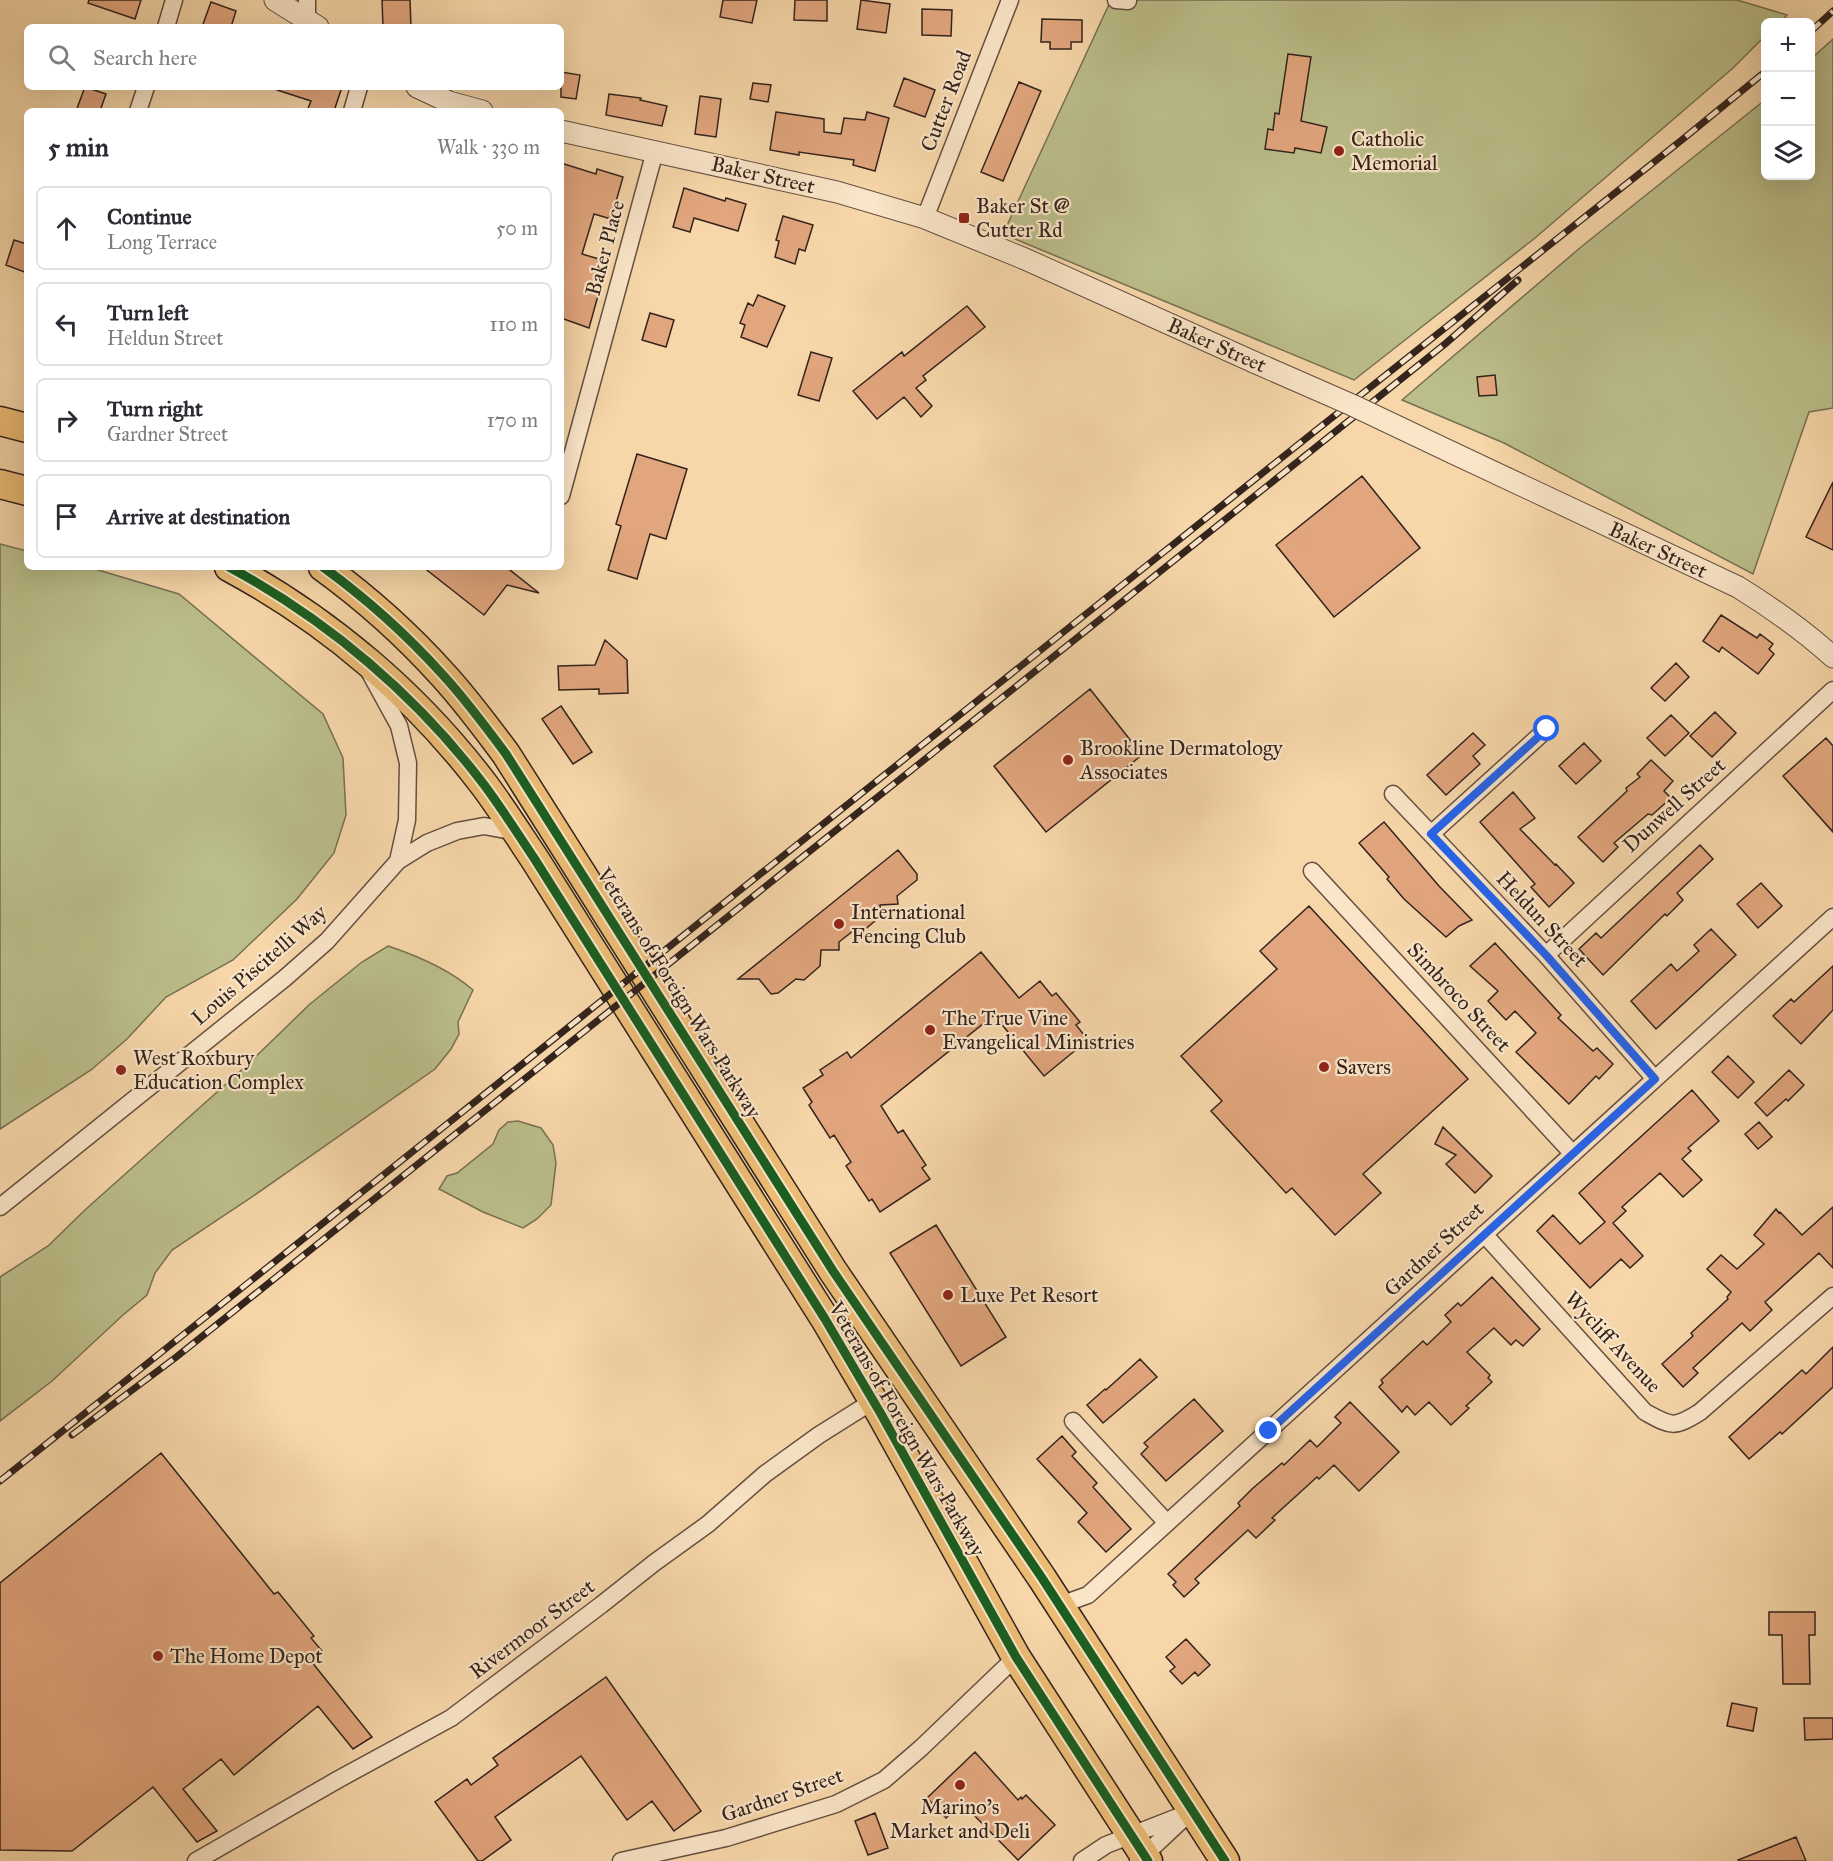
<!DOCTYPE html>
<html lang="en">
<head>
<meta charset="utf-8">
<style>
	:root { --surface:#fff; --page:#f7f7f7; --text:#2b2b33; --muted:#7c7c81; --line:#e1e1e2 }
	body { margin:0; font-family:"IM FELL Great Primer",serif; background:var(--page); color:var(--text) }
	.controls { position:absolute; right:18px; top:18px; display:grid; overflow:hidden; border-radius:9px; box-shadow:0 6px 24px #0002 }
	.controls button { width:54px; height:54px; display:grid; place-items:center; padding:0; border:0; border-bottom:2px solid var(--line); background:var(--surface); color:var(--text); font:30px sans-serif }
	.stop { position:absolute; width:18px; height:18px; margin:-14px; border:4px solid #2563eb; border-radius:50%; background:#fff }
	.stop.end { background:#2563eb; border-color:#fff; box-shadow:0 2px 6px #0008 }
	.list { margin:0; padding:0; list-style:none }
	h2 { display:flex; justify-content:space-between; align-items:center; height:78px; margin:0; padding:0 24px; font-size:26px }
	h2 small { font-size:20px; font-weight:400; color:var(--muted) }
	.list li { display:grid; grid-template-columns:39px 1fr auto; gap:18px; align-items:center; box-sizing:border-box; height:84px; margin:0 12px 12px; padding:0 12px; border:2px solid var(--line); border-radius:9px }
	.list b { display:block; font-size:22px; white-space:nowrap }
	.list p { margin:0; font-size:20px; white-space:nowrap; color:var(--muted) }
	.list em { font-size:20px; font-style:normal; color:var(--muted) }
	.icon { flex:none; width:33px; height:33px; fill:none; stroke:currentColor; stroke-width:2; stroke-linecap:round; stroke-linejoin:round }
	.map { position:relative; flex:none; width:1833px; height:1861px; overflow:hidden }
	.search { position:absolute; background:var(--surface); box-shadow:0 6px 24px #0002; left:24px; top:24px; width:540px; height:66px; display:flex; align-items:center; gap:15px; box-sizing:border-box; padding:0 21px; border-radius:9px; color:var(--muted); font-size:22px }
	.panel { position:absolute; background:var(--surface); box-shadow:0 6px 24px #0002; left:24px; top:108px; width:540px; height:462px; border-radius:9px }
	.map>svg:first-child { display:block }
	.green { fill:#bbbe8a; stroke:#777053; stroke-width:1.5 }
	.building { fill:#e2a67e; stroke:#33231c; stroke-width:1.5 }
	.lines { fill:none; stroke-linecap:round; stroke-linejoin:round }
	.minor-casing { stroke:#645040; stroke-width:19 }
	.tertiary-casing { stroke:#645040; stroke-width:23 }
	.trunk-casing { stroke:#33231c; stroke-width:31 }
	.minor { stroke:#fae5c8; stroke-width:16 }
	.tertiary { stroke:#fae5c8; stroke-width:21 }
	.trunk { stroke:#ecbc75; stroke-width:28 }
	.rail-casing { stroke:#33231c; stroke-width:7 }
	.rail { stroke:#fae5c8; stroke-width:4.5; stroke-dasharray:14; stroke-linecap:butt }
	.tertiary-bridge-casing { stroke:#645040; stroke-width:23; stroke-linecap:butt }
	.tertiary-bridge { stroke:#fae5c8; stroke-width:21 }
	.cycleway-casing { stroke:#fae5c8; stroke-width:13 }
	.cycleway { stroke:#1b5e20; stroke-width:9 }
	.route { stroke:#2563eb; stroke-width:8 }
	.poi-dot { fill:#8f2418; stroke:#fae5c8; stroke-width:2 }
	.labels { text-anchor:middle; stroke-width:4.5; stroke-linejoin:round; paint-order:stroke }
	.street-label { font-size:21px; fill:#33231c; stroke:#fae5c8 }
	.poi-label { font-size:21px; fill:#33231c; stroke:#fae5c8; text-anchor:start }
</style>
</head>
<body>
<div class="map">
<svg width="1833" height="1861" viewBox="0 0 1833 1861">
	<rect width="100%" height="100%" fill="#f7d7aa"/>
	<filter id="stains"><feTurbulence type="fractalNoise" baseFrequency=".00333" numOctaves="4"/><feColorMatrix values="0 0 0 0 .2 0 0 0 0 .09 0 0 0 0 .02 0 0 0 .5 -.17"/></filter>
	<radialGradient id="worn" r=".72"><stop offset=".6" stop-color="#630" stop-opacity="0"/><stop offset="1" stop-color="#630" stop-opacity=".3"/></radialGradient>
	<path class="green" d="M1111,0H1737L1787,15L1780,22H1766L1765,36L1733,68L1535,238L1354,380L1003,234Z
		M1833,39V408L1809,412L1753,574L1504,443L1402,400L1581,247L1765,100L1766,176H1810L1811,59Z
		M0,544L27,551V567H88L179,594L323,714L343,758L346,815L334,853L297,899L233,960L166,997L127,1039L91,1070L0,1129Z
		M388,946C418,956 449,969 473,990L458,1022L459,1034L451,1049L435,1069L249,1199L172,1250L155,1273L147,1295L123,1315L52,1381L0,1421V1277L48,1246L86,1209L244,1068L310,1004L362,962Z
		M518,1121L541,1128L553,1145L556,1163L551,1205L537,1219L523,1228L483,1212L439,1189L447,1176L457,1173L493,1144L499,1130L508,1122Z"/>
	<path class="building" d="M89,0H141L135,19L88,3Z
		M382,0H410L411,27H383Z
		M723,0H757L752,23L720,17Z
		M795,0H827V21L794,20Z
		M861,0L890,4L886,33L857,29Z
		M211,2L236,11L231,27H202Z
		M922,9L952,10L951,36L922,35Z
		M1042,19L1082,20V42H1071V49H1050V42H1041Z
		M1288,54L1311,57L1301,121L1327,127L1321,153L1295,148L1294,153L1265,149L1268,129L1273,130L1275,113L1279,114Z
		M561,72L580,75L576,99L561,97Z
		M904,78L935,90L925,117L894,106Z
		M1019,82L1041,91L1003,181L981,172Z
		M753,83L771,85L768,102L750,99Z
		M85,87L106,94L100,111H76Z
		M278,87H342L334,111H307L311,101L277,90Z
		M609,94L641,98L640,100L667,106L662,126L606,115Z
		M700,96L721,99L716,137L695,134Z
		M776,112L824,119V132L841,134L844,118L865,120L867,112L889,118L875,171L853,165L854,160L799,152V155L770,150Z
		M561,163L596,174L597,169L623,177L611,219L594,214L582,254L599,259L596,271L604,274L589,328L561,318Z
		M684,188L725,201L726,198L746,204L738,231L694,218L690,232L673,227Z
		M783,216L813,225L805,251L799,249L795,264L775,257L779,241L776,240Z
		M14,240L27,244V273L6,265Z
		M758,295L785,306L767,347L741,337L745,325L740,323L748,303L753,306Z
		M967,306L985,327L923,376L926,380L916,388L932,406L921,417L904,397L877,419L853,391L902,352L904,356Z
		M650,313L674,320L666,347L642,340Z
		M811,352L832,358L819,401L798,395Z
		M1495,375L1497,395L1479,396L1477,377Z
		M637,454L687,469L666,539L650,534L637,579L608,570L621,526L616,524Z
		M1362,476L1420,548L1334,617L1276,545Z
		M1833,482V550L1806,537Z
		M423,567H506L539,593L507,585L484,615Z
		M1721,615L1757,638L1760,634L1773,644L1769,649L1774,654L1758,674L1722,647L1719,652L1703,641Z
		M605,640L627,660L628,693L599,694V689L559,690L558,666L595,665Z
		M1676,663L1689,677L1665,701L1651,688Z
		M1090,689L1142,755L1046,832L994,766Z
		M561,706L592,752L573,764L542,719Z
		M1715,712L1736,733L1712,757L1690,736Z
		M1671,715L1689,733L1665,756L1647,738Z
		M1473,733L1485,745L1473,756L1480,764L1446,795L1427,775Z
		M1826,738L1833,746V832L1783,776Z
		M1584,743L1601,761L1576,784L1559,766Z
		M1651,760L1673,781L1664,791L1671,798L1652,815L1648,814L1614,843L1618,847L1603,862L1578,837L1627,791L1626,788L1640,777L1637,774Z
		M1513,792L1535,818L1520,829L1555,865L1556,864L1574,883L1549,907L1531,887L1535,884L1480,822Z
		M1384,822L1439,886L1472,920L1459,926L1446,937L1404,899L1387,879L1389,877L1359,843Z
		M1700,845L1713,859L1677,893L1683,900L1667,916L1665,914L1603,975L1579,949L1596,933L1601,938Z
		M898,850L917,874V880L897,896L898,904L880,905L881,916L863,931H853L839,942V950H821L820,966L804,980L796,979L778,993L771,994L759,979H738Z
		M1761,883L1782,906L1758,928L1737,904Z
		M1309,906L1468,1079L1363,1174L1381,1193L1335,1235L1292,1188L1286,1193L1211,1111L1222,1101L1181,1056L1277,969L1260,951Z
		M1711,929L1736,955L1656,1029L1631,1001L1671,964L1677,971L1699,951L1694,945Z
		M1495,943L1561,1015L1558,1018L1593,1051L1597,1048L1613,1064L1599,1079L1596,1076L1569,1104L1516,1052L1536,1033L1515,1011L1506,1020L1488,1001L1498,991L1470,966Z
		M981,952L1019,998L1040,981L1052,996L1056,993L1080,1022L1076,1025L1088,1040L1044,1076L994,1015L881,1106L898,1133L903,1130L926,1165L922,1168L930,1179L880,1212L872,1199L869,1201L846,1166L851,1162L834,1135L830,1138L809,1105L812,1102L803,1088L823,1075L820,1070L847,1052L851,1058Z
		M1833,966V1010L1801,1044L1773,1016L1791,999L1794,1002Z
		M1728,1056L1754,1082L1738,1098L1712,1072Z
		M1789,1070L1804,1085L1788,1101L1786,1099L1767,1116L1755,1103Z
		M1692,1090L1719,1121L1688,1148L1691,1151L1682,1159L1702,1180L1683,1197L1660,1173L1622,1207L1626,1211L1613,1223L1643,1256L1630,1268L1621,1259L1590,1288L1537,1231L1553,1215L1580,1244L1605,1222L1579,1193Z
		M1759,1122L1772,1137L1758,1149L1745,1134Z
		M1443,1127L1492,1176L1475,1193L1446,1164L1456,1155L1435,1144Z
		M1833,1207V1268L1819,1253L1765,1302L1772,1310L1750,1331L1742,1323L1693,1368L1698,1373L1683,1387L1662,1364L1693,1336L1691,1333L1728,1299L1727,1297L1731,1292L1707,1269L1721,1255L1737,1269L1764,1244L1754,1235L1776,1209L1779,1213L1780,1212L1802,1235Z
		M936,1225L1006,1337L961,1366L890,1253Z
		M1492,1277L1540,1329L1523,1346L1516,1340L1511,1345L1494,1328L1467,1352L1490,1375L1488,1378L1492,1382L1466,1406L1469,1408L1451,1425L1429,1402L1415,1415L1407,1406L1402,1412L1379,1387L1383,1383L1381,1380L1423,1341L1427,1345L1451,1322L1445,1315L1458,1303L1461,1306Z
		M1833,1347V1387L1782,1434L1780,1432L1749,1459L1729,1437L1802,1370L1806,1374Z
		M1140,1359L1157,1377L1103,1423L1087,1405L1105,1389L1106,1390Z
		M1194,1399L1223,1431L1166,1481L1141,1454L1148,1447L1144,1443Z
		M1350,1402L1399,1452L1359,1491L1334,1465L1319,1479L1317,1477L1272,1518L1275,1520L1256,1538L1248,1530L1195,1579L1199,1583L1184,1597L1173,1585L1176,1582L1168,1574L1240,1506L1238,1503L1252,1489L1282,1463L1284,1465L1310,1440L1317,1447L1341,1423L1335,1417Z
		M1062,1436L1076,1452L1072,1456L1097,1483L1093,1487L1131,1529L1106,1552L1078,1522L1087,1513L1037,1459Z
		M161,1453L274,1594L278,1592L314,1636L311,1638L322,1651L311,1661L372,1737L353,1749L318,1706L234,1775L221,1759L183,1789L217,1831L197,1842L153,1787L72,1851L0,1850V1583Z
		M1769,1612H1815V1635H1809L1810,1684H1783L1782,1635H1769Z
		M1186,1639L1210,1665L1198,1676L1195,1672L1182,1684L1170,1671L1175,1667L1166,1657Z
		M606,1677L701,1811L674,1831L652,1801L627,1820L581,1756L495,1817L511,1840L482,1861H478L435,1802L467,1779L471,1785L498,1765L493,1758Z
		M1732,1703L1757,1708L1753,1731L1727,1726Z
		M1804,1718H1833V1739L1805,1740Z
		M975,1752L1018,1800L1021,1797L1022,1799L1026,1795L1055,1825L1018,1860L962,1803L946,1818L927,1798Z
		M875,1813L888,1848L868,1855L855,1821Z
		M1796,1837L1806,1861H1739L1738,1860Z"/>
	<g class="lines">
		<defs>
			<path id="minor" d="M1116,0L1128,1
				M307,20V0
				M166,27L174,0
				M138,111L146,87
				M352,111L359,87
				M925,218L1010,0
				M561,496L655,151
				M370,673L399,726L408,763L407,820L398,861
				M1393,794L1546,955L1655,1079
				M1431,834L1547,729
				M1312,871L1573,1154
				M1546,955L1833,690
				M0,1207L285,978L327,941L398,861L427,843L457,831L484,826L517,832
				M1484,1234L1645,1412C1671,1426 1673,1429 1700,1412L1833,1296
				M1073,1421L1167,1523
				M1060,1605L1088,1595L1833,917
				M196,1861L339,1779L451,1718L601,1605L654,1563L708,1524L765,1474L819,1435L873,1401
				M621,1861L726,1838L836,1804L884,1780L921,1748L1016,1657
				M1082,1861L1106,1845L1193,1811
				M1138,1861L1185,1817"/>
			<path id="tertiary" d="M275,0L318,27
				M417,87L449,102L482,111
				M561,131L837,192L925,218L1025,259L1256,363
				M1453,453L1738,587C1772,608 1803,630 1833,657"/>
			<path id="trunk" d="M0,421L27,428
				M0,484L27,491
				M229,567C329,621 417,696 485,786C502,809 518,834 534,858L825,1319L881,1414L1016,1657L1148,1861
				M323,567C367,599 407,635 443,675C466,700 486,727 506,754L833,1271L1042,1578L1225,1861"/>
		</defs>
		<use href="#minor" class="minor-casing"/>
		<use href="#tertiary" class="tertiary-casing"/>
		<use href="#trunk" class="trunk-casing"/>
		<use href="#minor" class="minor"/>
		<use href="#tertiary" class="tertiary"/>
		<use href="#trunk" class="trunk"/>
		<defs>
			<path id="rail" d="M1810,32L1833,11
				M72,1435L175,1358L1445,344L1518,280
				M0,1481L1319,428L1683,139L1766,71"/>
		</defs>
		<use href="#rail" class="rail-casing"/>
		<use href="#rail" class="rail"/>
		<defs>
			<path id="tertiary-bridge" d="M1256,363L1352,405L1453,453"/>
		</defs>
		<use href="#tertiary-bridge" class="tertiary-bridge-casing"/>
		<use href="#tertiary-bridge" class="tertiary-bridge"/>
		<defs>
			<path id="cycleway" d="M229,567C329,621 417,696 485,786C502,809 518,834 534,858L825,1319L881,1414L1016,1657L1148,1861
				M323,567C367,599 407,635 443,675C466,700 486,727 506,754L833,1271L1042,1578L1225,1861"/>
		</defs>
		<use href="#cycleway" class="cycleway-casing"/>
		<use href="#cycleway" class="cycleway"/>
	</g>
	<g class="lines">
		<path class="route" d="M1269,1431L1655,1079L1546,955L1431,834L1547,729"/>
	</g>
	<g class="poi-dot">
		<circle cx="1339" cy="151" r="6"/>
		<rect x="958" y="212" width="12" height="12" rx="3"/>
		<circle cx="1068" cy="760" r="6"/>
		<circle cx="839" cy="924" r="6"/>
		<circle cx="930" cy="1030" r="6"/>
		<circle cx="1324" cy="1067" r="6"/>
		<circle cx="121" cy="1070" r="6"/>
		<circle cx="948" cy="1295" r="6"/>
		<circle cx="158" cy="1656" r="6"/>
		<circle cx="960" cy="1785" r="6"/>
	</g>
	<g class="labels">
		<g class="street-label">
			<text transform="translate(946 101) rotate(-69)" y="7">Cutter Road</text>
			<text transform="translate(763 175) rotate(13)" y="7">Baker Street</text>
			<text transform="translate(605 248) rotate(-75)" y="7">Baker Place</text>
			<text transform="translate(1217 345) rotate(24)" y="7">Baker Street</text>
			<text transform="translate(1658 550) rotate(25)" y="7">Baker Street</text>
			<text transform="translate(1674 805) rotate(-42)" y="7">Dunwell Street</text>
			<text transform="translate(1542 919) rotate(47)" y="7">Heldun Street</text>
			<text transform="translate(259 965) rotate(-41)" y="7">Louis Piscitelli Way</text>
			<text transform="translate(679 993) rotate(58)" y="7">Veterans of Foreign Wars Parkway</text>
			<text transform="translate(1459 997) rotate(47)" y="7">Simbroco Street</text>
			<text transform="translate(1434 1249) rotate(-43)" y="7">Gardner Street</text>
			<text transform="translate(1613 1342) rotate(47)" y="7">Wycliff Avenue</text>
			<text transform="translate(907 1429) rotate(60)" y="7">Veterans of Foreign Wars Parkway</text>
			<text transform="translate(532 1629) rotate(-37)" y="7">Rivermoor Street</text>
			<text transform="translate(782 1795) rotate(-19)" y="7">Gardner Street</text>
		</g>
		<g class="poi-label">
			<text x="1351" y="146">Catholic<tspan x="1351" dy="24">Memorial</tspan></text>
			<text x="976" y="213">Baker St @<tspan x="976" dy="24">Cutter Rd</tspan></text>
			<text x="1080" y="755">Brookline Dermatology<tspan x="1080" dy="24">Associates</tspan></text>
			<text x="851" y="919">International<tspan x="851" dy="24">Fencing Club</tspan></text>
			<text x="942" y="1025">The True Vine<tspan x="942" dy="24">Evangelical Ministries</tspan></text>
			<text x="133" y="1065">West Roxbury<tspan x="133" dy="24">Education Complex</tspan></text>
			<text x="1336" y="1074">Savers</text>
			<text x="960" y="1302">Luxe Pet Resort</text>
			<text x="170" y="1663">The Home Depot</text>
			<text x="960" y="1814" text-anchor="middle">Marino's<tspan x="960" dy="24">Market and Deli</tspan></text>
		</g>
	</g>
	<rect width="100%" height="100%" filter="url(#stains)"/>
	<rect width="100%" height="100%" fill="url(#worn)"/>
</svg>
<div class="controls">
<button>+</button>
<button>−</button>
<button><svg class="icon" aria-label="layers" viewBox="0 0 24 24"><path d="M12 4l9 5-9 5-9-5zM3 14l9 5 9-5"/></svg></button>
</div>
<div class="stop" style="left:1547px;top:729px"></div>
<div class="stop end" style="left:1269px;top:1431px"></div>
<div class="search"><svg class="icon" aria-label="search" viewBox="0 0 24 24"><circle cx="10" cy="10" r="6"/><path d="M15 15l6 6"/></svg>Search here</div>
<section class="panel">
<h2>5 min<small>Walk · 330 m</small></h2>
<ul class="list">
<li><svg class="icon" aria-label="ahead" viewBox="0 0 24 24"><path d="M12 20V5M6 11l6-6 6 6"/></svg><div><b>Continue</b><p>Long Terrace</p></div><em>50 m</em></li>
<li><svg class="icon" aria-label="left" viewBox="0 0 24 24"><path d="M17 20v-9H6M10 6l-5 5 5 5"/></svg><div><b>Turn left</b><p>Heldun Street</p></div><em>110 m</em></li>
<li><svg class="icon" aria-label="right" viewBox="0 0 24 24"><path d="M7 20v-9h11M14 6l5 5-5 5"/></svg><div><b>Turn right</b><p>Gardner Street</p></div><em>170 m</em></li>
<li><svg class="icon" aria-label="arrive" viewBox="0 0 24 24"><path d="M6 21V4h12l-3 4 3 4H6"/></svg><div><b>Arrive at destination</b></div></li>
</ul>
</section>
</div>
</body>
</html>
